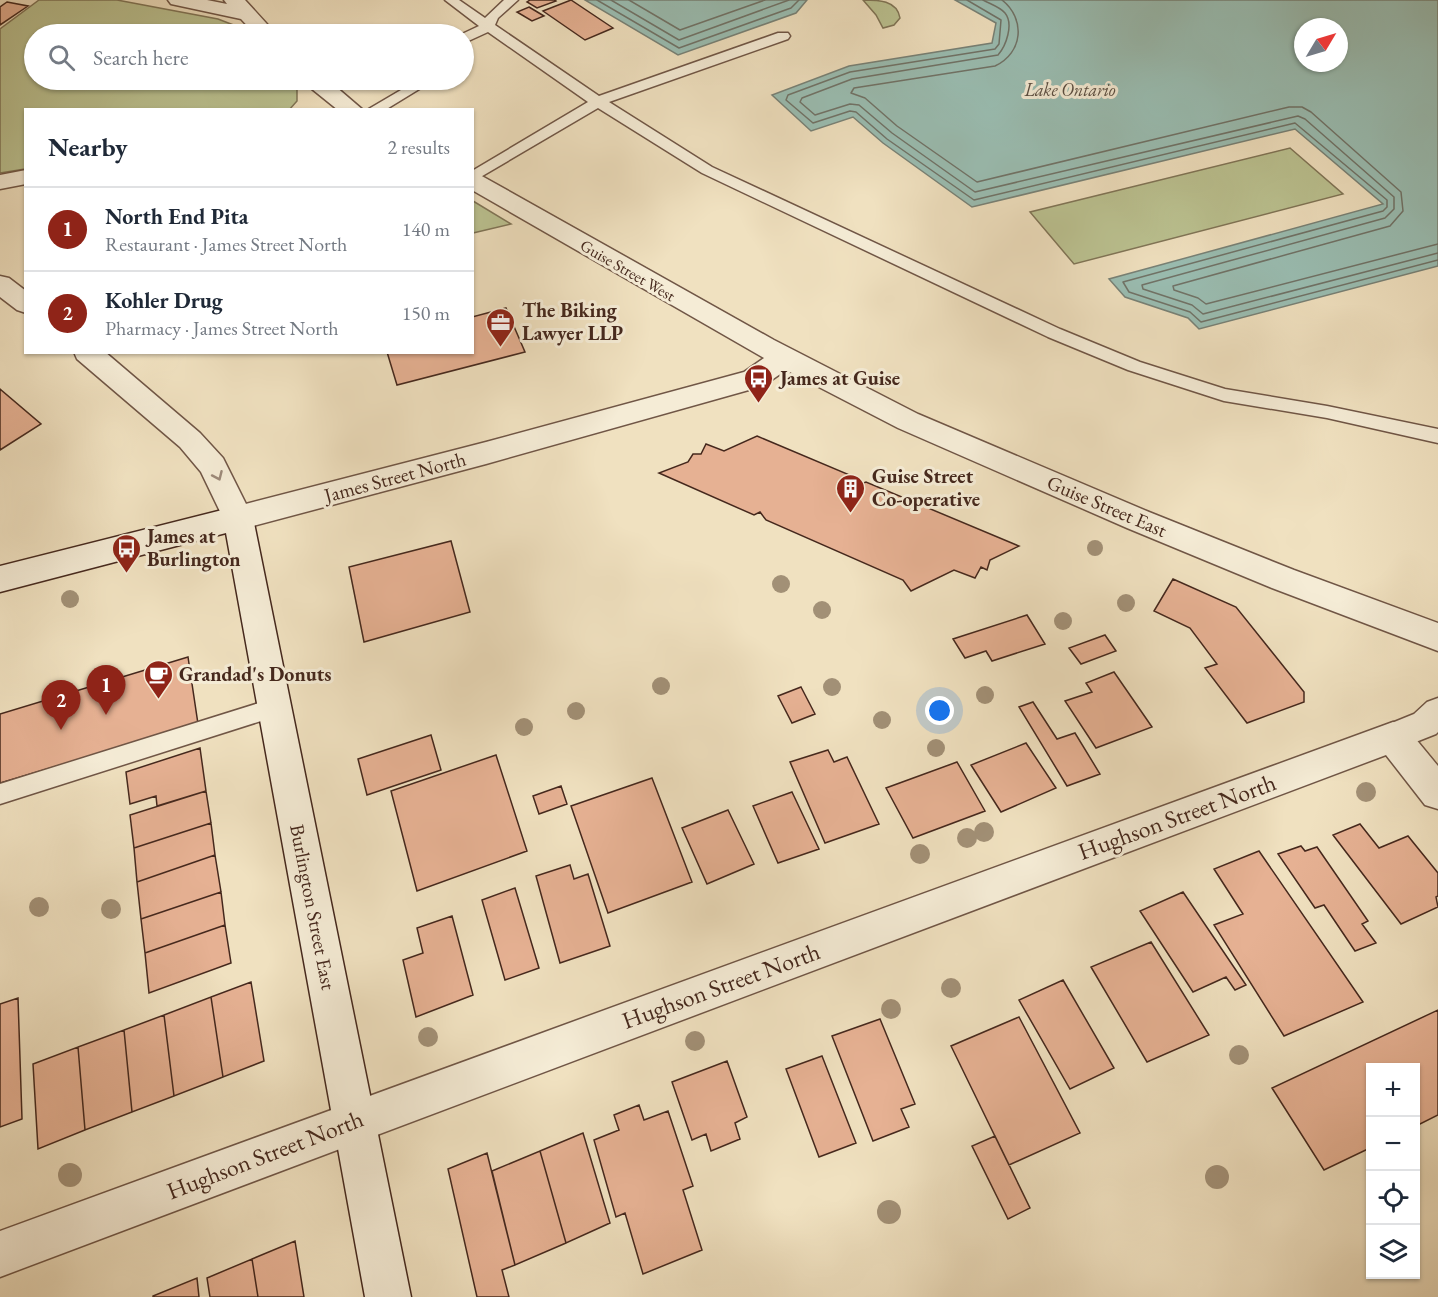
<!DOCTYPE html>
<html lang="en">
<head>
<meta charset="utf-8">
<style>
	:root { --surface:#fff; --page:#f2f2f3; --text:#1f2937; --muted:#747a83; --line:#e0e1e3; --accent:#8f2418 }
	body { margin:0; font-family:"EB Garamond",serif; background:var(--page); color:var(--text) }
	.controls { position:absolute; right:18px; bottom:18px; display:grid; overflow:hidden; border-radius:0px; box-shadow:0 2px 4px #0004 }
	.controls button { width:54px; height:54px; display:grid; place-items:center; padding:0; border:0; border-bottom:2px solid var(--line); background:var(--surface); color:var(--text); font:30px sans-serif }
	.compass { position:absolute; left:1294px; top:18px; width:54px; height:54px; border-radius:50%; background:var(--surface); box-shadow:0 2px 4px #0004; rotate:52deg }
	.you { position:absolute; left:940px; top:711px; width:21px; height:21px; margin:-15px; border:4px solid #fff; border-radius:50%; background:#1a73e8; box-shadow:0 0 0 9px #1a73e833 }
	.badge { display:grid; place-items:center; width:39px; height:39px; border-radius:50%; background:var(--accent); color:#fff; font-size:20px; font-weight:700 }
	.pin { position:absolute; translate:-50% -50px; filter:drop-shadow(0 2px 3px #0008) }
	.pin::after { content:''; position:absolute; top:32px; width:21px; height:18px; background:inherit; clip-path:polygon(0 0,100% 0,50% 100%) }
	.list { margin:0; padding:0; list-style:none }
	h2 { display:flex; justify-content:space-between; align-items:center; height:78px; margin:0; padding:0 24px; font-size:26px }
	h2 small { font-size:20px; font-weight:400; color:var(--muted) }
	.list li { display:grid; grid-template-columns:39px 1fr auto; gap:18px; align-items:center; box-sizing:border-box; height:84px; padding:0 24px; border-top:2px solid var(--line) }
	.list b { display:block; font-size:22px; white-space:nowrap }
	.list p { margin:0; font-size:20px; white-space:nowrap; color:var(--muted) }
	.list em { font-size:20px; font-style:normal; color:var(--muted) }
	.icon { flex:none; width:33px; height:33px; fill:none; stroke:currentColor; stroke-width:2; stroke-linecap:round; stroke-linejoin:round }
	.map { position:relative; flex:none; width:1438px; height:1297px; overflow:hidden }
	.search { position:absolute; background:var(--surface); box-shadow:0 2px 4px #0004; left:24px; top:24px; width:450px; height:66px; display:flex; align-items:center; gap:15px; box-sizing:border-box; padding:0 21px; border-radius:33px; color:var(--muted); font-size:22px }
	.panel { position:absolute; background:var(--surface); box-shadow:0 2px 4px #0004; left:24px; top:108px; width:450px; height:246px; border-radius:0px }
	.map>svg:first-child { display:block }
	.green { fill:#bbc291; stroke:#807557; stroke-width:1.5 }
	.water { fill:#9abeb3; stroke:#788277; stroke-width:1.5; fill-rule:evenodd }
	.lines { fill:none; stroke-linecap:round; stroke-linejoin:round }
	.shore { stroke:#707368; stroke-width:1.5 }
	.building { fill:#e6b193; stroke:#45281d; stroke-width:1.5 }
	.service-casing { stroke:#705646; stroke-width:3 }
	.pedestrian-casing { stroke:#705646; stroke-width:3 }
	.minor-casing { stroke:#705646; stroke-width:3 }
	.tertiary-casing { stroke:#705646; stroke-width:3 }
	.secondary-casing { stroke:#45281d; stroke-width:3 }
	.service { fill:#f5ecd6; fill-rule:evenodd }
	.pedestrian { fill:#f5ecd6; fill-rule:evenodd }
	.minor { fill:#f5ecd6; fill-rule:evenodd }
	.tertiary { fill:#f5ecd6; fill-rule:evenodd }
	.secondary { fill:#f5ecd6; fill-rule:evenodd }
	.tree { fill:#a29076 }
	.oneway { stroke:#9d8a7a }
	.labels { text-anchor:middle; stroke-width:6; stroke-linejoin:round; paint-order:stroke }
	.far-street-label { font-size:16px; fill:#45281d; stroke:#f5ecd6 }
	.far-water-label { font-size:18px; font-style:italic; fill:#5a4e42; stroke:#f5ecd6 }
	.poi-label { font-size:20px; font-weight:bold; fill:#45281d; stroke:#f5ecd6; text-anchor:start }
	.street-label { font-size:20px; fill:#45281d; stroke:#f5ecd6 }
	.near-street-label { font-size:24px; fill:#45281d; stroke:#f5ecd6 }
</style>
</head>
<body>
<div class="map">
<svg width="1438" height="1297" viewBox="0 0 1438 1297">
	<rect width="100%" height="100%" fill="#f0e1c0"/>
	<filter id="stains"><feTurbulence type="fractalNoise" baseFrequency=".00333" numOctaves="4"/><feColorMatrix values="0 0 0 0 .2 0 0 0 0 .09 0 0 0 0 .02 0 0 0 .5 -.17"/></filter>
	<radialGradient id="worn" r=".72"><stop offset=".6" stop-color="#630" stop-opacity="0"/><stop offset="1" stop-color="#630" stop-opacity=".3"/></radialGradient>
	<path class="green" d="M39,0H117L218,19L236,26L244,34H34V80H288L297,90V101L289,110H26L25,169L0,173V29Z
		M863,0C878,0 897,0 900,18L894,25L883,28L876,15Z
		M1290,148L1343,194L1074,264L1030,212Z
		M473,201L511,224L473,233Z"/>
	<path class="water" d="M585,0H807L796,13L678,55Z
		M955,0H1438V266L1199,329L1188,318L1125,297L1109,279L1383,204L1295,129L972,207L883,143L853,117L811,131L772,95L849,66L992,43L996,23ZM1303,27H1339V63H1303Z"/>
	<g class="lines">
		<path class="shore" d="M597,0L679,48L791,8L799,0
			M611,0L679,40L789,0
			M629,0L680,30L765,0
			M967,0L1001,20L999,44L995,49L850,72L788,95L786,100L813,123L850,111L856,112L887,139L974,200L1295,123L1387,200V207L1383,211L1123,282L1129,292L1190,312L1201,322L1438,260
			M983,0C990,4 1000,7 1005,13C1014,24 1006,46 998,55L852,79L802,98L800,102L815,115L850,104L859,105L892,133L975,192L1298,116L1305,119L1394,197V209L1385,218L1142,285L1143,289L1192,305L1203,314L1438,253
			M1002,0C1026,19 1023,53 995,66L854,88L851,93L865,98L897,126L977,182L1289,107H1302L1311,112L1401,192L1403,211L1390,226L1173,286L1174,290L1198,298L1206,304L1438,244"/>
	</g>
	<path class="building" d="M530,0H555L556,1L537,8L527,2Z
		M571,0L613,28L585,40L543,11Z
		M7,2L28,6L0,25V7Z
		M529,7L544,16L532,21L517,12Z
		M506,308L525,352L397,385L387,352H472V317Z
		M0,389L41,424L0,450Z
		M757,436L852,476L858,485L866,482L1019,546L990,560L987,570L981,567L975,578L954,570L911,591L903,580L766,520L760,512L754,515L659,473L688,462L693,454H701L706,444L724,451Z
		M451,541L470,612L364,642L349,567Z
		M1173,579L1236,607L1304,692V702L1247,723L1205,668L1217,664L1190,628L1154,611Z
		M1027,615L1045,644L992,661L986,651L965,658L953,639Z
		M1105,635L1116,651L1081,664L1069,648Z
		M188,657L198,724L0,783V714Z
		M1114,672L1152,727L1096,748L1065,701L1092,692L1086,683Z
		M801,687L815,714L792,723L778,696Z
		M1033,702L1057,739L1075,733L1100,774L1067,786L1019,707Z
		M431,735L441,770L367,795L358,759Z
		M1026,743L1056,788L1001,812L971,765Z
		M200,748L206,791L157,806L156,796L130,804L126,772Z
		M828,750L834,762L847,757L879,824L825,843L790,762Z
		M496,755L527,851L417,891L391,791Z
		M957,762L985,811L913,838L886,788Z
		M652,778L692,882L608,913L571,806Z
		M561,786L567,804L539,814L533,796Z
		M206,791L211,823L134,848L130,815Z
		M792,792L819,849L778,863L753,806Z
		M728,810L754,864L707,884L682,828Z
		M211,823L215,855L137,882L134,848Z
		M1360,824L1379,848L1408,836L1438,873V896L1436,897L1438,907L1401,924L1333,835Z
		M1301,846L1305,851L1317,847L1368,921L1362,924L1376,943L1355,951L1324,905L1315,908L1278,854Z
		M1259,851L1363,1002L1284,1036L1214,925L1243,914L1214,869Z
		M215,855L221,892L141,919L137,882Z
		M570,865L574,879L588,874L610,946L560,963L536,876Z
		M515,888L539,968L505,980L482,900Z
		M221,892L225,925L145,953L141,919Z
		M1183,892L1246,985L1235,990L1226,977L1193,992L1140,911Z
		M452,916L473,995L416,1017L403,960L423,953L417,928Z
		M225,925L231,963L149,993L145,953Z
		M1151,942L1209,1035L1147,1062L1091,967Z
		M1063,980L1114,1068L1070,1089L1019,1000Z
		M251,982L264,1061L223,1077L211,997Z
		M211,997L223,1077L174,1096L164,1015Z
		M18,998L22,1119L0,1127V1004Z
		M1438,1010V1115L1416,1126V1068H1370V1148L1324,1170L1272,1088Z
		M164,1015L174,1096L132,1112L124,1030Z
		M1019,1017L1080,1133L1009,1165L951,1046Z
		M880,1019L915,1104L901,1109L909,1127L873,1141L832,1036Z
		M124,1030L132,1112L85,1130L78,1047Z
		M78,1047L85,1130L38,1149L33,1064Z
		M822,1056L856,1143L819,1157L786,1069Z
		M727,1061L747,1117L735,1123L740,1139L711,1151L706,1134L692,1140L672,1082Z
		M639,1105L644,1120L668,1111L693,1186L683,1190L702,1250L643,1274L625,1213L616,1217L594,1140L619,1130L614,1115Z
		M583,1133L610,1223L566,1243L540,1151Z
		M995,1136L1030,1208L1008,1219L972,1146Z
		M540,1151L566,1243L515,1265L492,1171Z
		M487,1153L515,1265L502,1270L509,1297H477L448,1169Z
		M295,1241L304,1297H258L252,1259Z
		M252,1259L258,1297H210L207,1278Z
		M197,1278L199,1297H153V1296Z"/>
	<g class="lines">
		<defs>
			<path id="service" d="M445,0H459L485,18L504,0H518L498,18L495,25L599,96L778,33H788L790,36L788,39L609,102L712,167L1060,329L1140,362L1225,389L1327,406L1438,429V443L1327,418L1224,401L1128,370L1048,337L702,173L598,108L472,182V171L588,102L488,32L464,43L462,34L479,26Z
				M418,80H434L385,110H367Z
				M275,698L283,700L286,707L283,714L0,804V784Z"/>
			<path id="pedestrian" d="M1438,698V732L1436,734L1393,751L1382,747L1377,737L1382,727L1414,714L1427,702Z"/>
			<path id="minor" d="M168,0H207L227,4L224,0H245L276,34H255L241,19L171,4Z
				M305,80H328L363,110H338L307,85Z
				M26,170V184L0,189V175Z
				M472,173L480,175L774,340L918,414L1149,512L1294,570L1438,623V651L1272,588L1127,528L898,428L786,370L763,386L486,464L238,530L227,526L223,518L227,510L238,506L486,442L744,372L764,358L472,190Z
				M1393,722L1405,726L1438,766V809L1425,805L1386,755L0,1277V1231Z"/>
			<path id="tertiary" d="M0,276L9,278L26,291V313L17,310L0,297Z
				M74,352H105L200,433L223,458L253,518L249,526L238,530L227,526L201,472L180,447L77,359Z"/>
			<path id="secondary" d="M238,506L249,510L253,518L411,1297H365L226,533L0,592V566Z"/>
		</defs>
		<use href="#service" class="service-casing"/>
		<use href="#pedestrian" class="pedestrian-casing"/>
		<use href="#minor" class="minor-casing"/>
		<use href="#tertiary" class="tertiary-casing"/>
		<use href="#secondary" class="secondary-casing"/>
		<use href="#service" class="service"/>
		<use href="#pedestrian" class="pedestrian"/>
		<use href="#minor" class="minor"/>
		<use href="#tertiary" class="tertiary"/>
		<use href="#secondary" class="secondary"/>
	</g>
	<g class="tree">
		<circle cx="1095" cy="548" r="8"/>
		<circle cx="781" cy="584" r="9"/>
		<circle cx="70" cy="599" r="9"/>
		<circle cx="1126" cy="603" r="9"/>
		<circle cx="822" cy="610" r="9"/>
		<circle cx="1063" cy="621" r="9"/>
		<circle cx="661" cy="686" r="9"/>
		<circle cx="832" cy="687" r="9"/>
		<circle cx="985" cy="695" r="9"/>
		<circle cx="576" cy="711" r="9"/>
		<circle cx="882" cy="720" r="9"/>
		<circle cx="524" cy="727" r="9"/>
		<circle cx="936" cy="748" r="9"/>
		<circle cx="1366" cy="792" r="10"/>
		<circle cx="984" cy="832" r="10"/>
		<circle cx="967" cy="838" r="10"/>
		<circle cx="920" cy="854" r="10"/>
		<circle cx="39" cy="907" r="10"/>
		<circle cx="111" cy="909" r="10"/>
		<circle cx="951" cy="988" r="10"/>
		<circle cx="891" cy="1009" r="10"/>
		<circle cx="428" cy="1037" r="10"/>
		<circle cx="695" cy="1041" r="10"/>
		<circle cx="1239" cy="1055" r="10"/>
		<circle cx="70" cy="1175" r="12"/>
		<circle cx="1217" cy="1177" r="12"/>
		<circle cx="889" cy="1212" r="12"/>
	</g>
	<defs><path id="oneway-chevron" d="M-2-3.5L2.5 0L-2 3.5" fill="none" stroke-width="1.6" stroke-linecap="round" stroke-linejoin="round" transform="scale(1.5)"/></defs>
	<use class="oneway" href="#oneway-chevron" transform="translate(218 476) rotate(66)"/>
	<defs>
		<symbol id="office-pin" viewBox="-11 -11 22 30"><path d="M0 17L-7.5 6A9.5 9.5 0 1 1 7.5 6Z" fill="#8f2418" stroke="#f5ecd6"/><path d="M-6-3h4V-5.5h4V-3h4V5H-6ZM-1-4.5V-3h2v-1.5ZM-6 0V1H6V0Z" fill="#fff"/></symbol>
		<symbol id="bus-pin" viewBox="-11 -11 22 30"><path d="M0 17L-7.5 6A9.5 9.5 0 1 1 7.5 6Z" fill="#8f2418" stroke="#f5ecd6"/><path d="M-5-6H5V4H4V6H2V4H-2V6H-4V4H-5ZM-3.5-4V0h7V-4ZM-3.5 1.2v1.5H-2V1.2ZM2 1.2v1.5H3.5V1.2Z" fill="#fff"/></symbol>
		<symbol id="building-pin" viewBox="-11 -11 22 30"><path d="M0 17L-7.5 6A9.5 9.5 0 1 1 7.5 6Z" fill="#8f2418" stroke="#f5ecd6"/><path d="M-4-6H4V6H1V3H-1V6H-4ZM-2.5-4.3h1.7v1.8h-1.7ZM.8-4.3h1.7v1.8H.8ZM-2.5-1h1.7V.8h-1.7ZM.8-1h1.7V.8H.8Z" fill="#fff"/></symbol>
		<symbol id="cafe-pin" viewBox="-11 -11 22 30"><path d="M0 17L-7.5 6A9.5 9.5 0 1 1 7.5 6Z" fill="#8f2418" stroke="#f5ecd6"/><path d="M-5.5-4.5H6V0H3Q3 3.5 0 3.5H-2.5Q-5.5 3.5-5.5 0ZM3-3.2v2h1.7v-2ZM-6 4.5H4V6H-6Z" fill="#fff"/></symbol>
	</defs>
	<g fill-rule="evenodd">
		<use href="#office-pin" x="484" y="306" width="33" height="45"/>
		<use href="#bus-pin" x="742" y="362" width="33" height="45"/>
		<use href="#building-pin" x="834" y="472" width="33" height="45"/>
		<use href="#bus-pin" x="110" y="532" width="33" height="45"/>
		<use href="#cafe-pin" x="142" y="658" width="33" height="45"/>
	</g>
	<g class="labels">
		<g class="far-street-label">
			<text transform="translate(628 270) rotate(30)" y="6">Guise Street West</text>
		</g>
		<g class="far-water-label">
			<text x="1070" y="96">Lake Ontario</text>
		</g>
		<g class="poi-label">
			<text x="522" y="317">The Biking<tspan x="522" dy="23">Lawyer LLP</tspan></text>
			<text x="780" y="385">James at Guise</text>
			<text x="872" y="483">Guise Street<tspan x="872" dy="23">Co-operative</tspan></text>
			<text x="147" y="543">James at<tspan x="147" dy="23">Burlington</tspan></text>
			<text x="179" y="681">Grandad's Donuts</text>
		</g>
		<g class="street-label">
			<text transform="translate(395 477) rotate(-15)" y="7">James Street North</text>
			<text transform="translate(1107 506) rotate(23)" y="7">Guise Street East</text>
			<text transform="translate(313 907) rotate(79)" y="7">Burlington Street East</text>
		</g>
		<g class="near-street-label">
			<text transform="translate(1177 817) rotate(-20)" y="8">Hughson Street North</text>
			<text transform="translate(721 986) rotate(-20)" y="8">Hughson Street North</text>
			<text transform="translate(265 1155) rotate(-21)" y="8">Hughson Street North</text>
		</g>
	</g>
	<rect width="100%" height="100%" filter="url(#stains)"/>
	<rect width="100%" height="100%" fill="url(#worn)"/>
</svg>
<div class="controls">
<button>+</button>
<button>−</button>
<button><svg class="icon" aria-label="locate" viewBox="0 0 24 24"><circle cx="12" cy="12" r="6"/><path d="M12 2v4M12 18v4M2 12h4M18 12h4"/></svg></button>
<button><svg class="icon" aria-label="layers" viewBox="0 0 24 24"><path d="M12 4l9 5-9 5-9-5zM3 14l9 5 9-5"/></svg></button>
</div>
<svg class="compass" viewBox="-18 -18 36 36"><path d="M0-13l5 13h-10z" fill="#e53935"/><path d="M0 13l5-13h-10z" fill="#747a83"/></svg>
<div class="you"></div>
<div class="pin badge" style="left:106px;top:715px">1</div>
<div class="pin badge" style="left:61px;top:730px">2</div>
<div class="search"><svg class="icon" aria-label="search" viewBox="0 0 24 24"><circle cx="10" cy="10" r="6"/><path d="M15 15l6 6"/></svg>Search here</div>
<section class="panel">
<h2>Nearby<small>2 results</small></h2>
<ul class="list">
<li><span class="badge">1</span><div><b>North End Pita</b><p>Restaurant · James Street North</p></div><em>140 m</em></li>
<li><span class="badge">2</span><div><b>Kohler Drug</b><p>Pharmacy · James Street North</p></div><em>150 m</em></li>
</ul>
</section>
</div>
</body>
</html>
